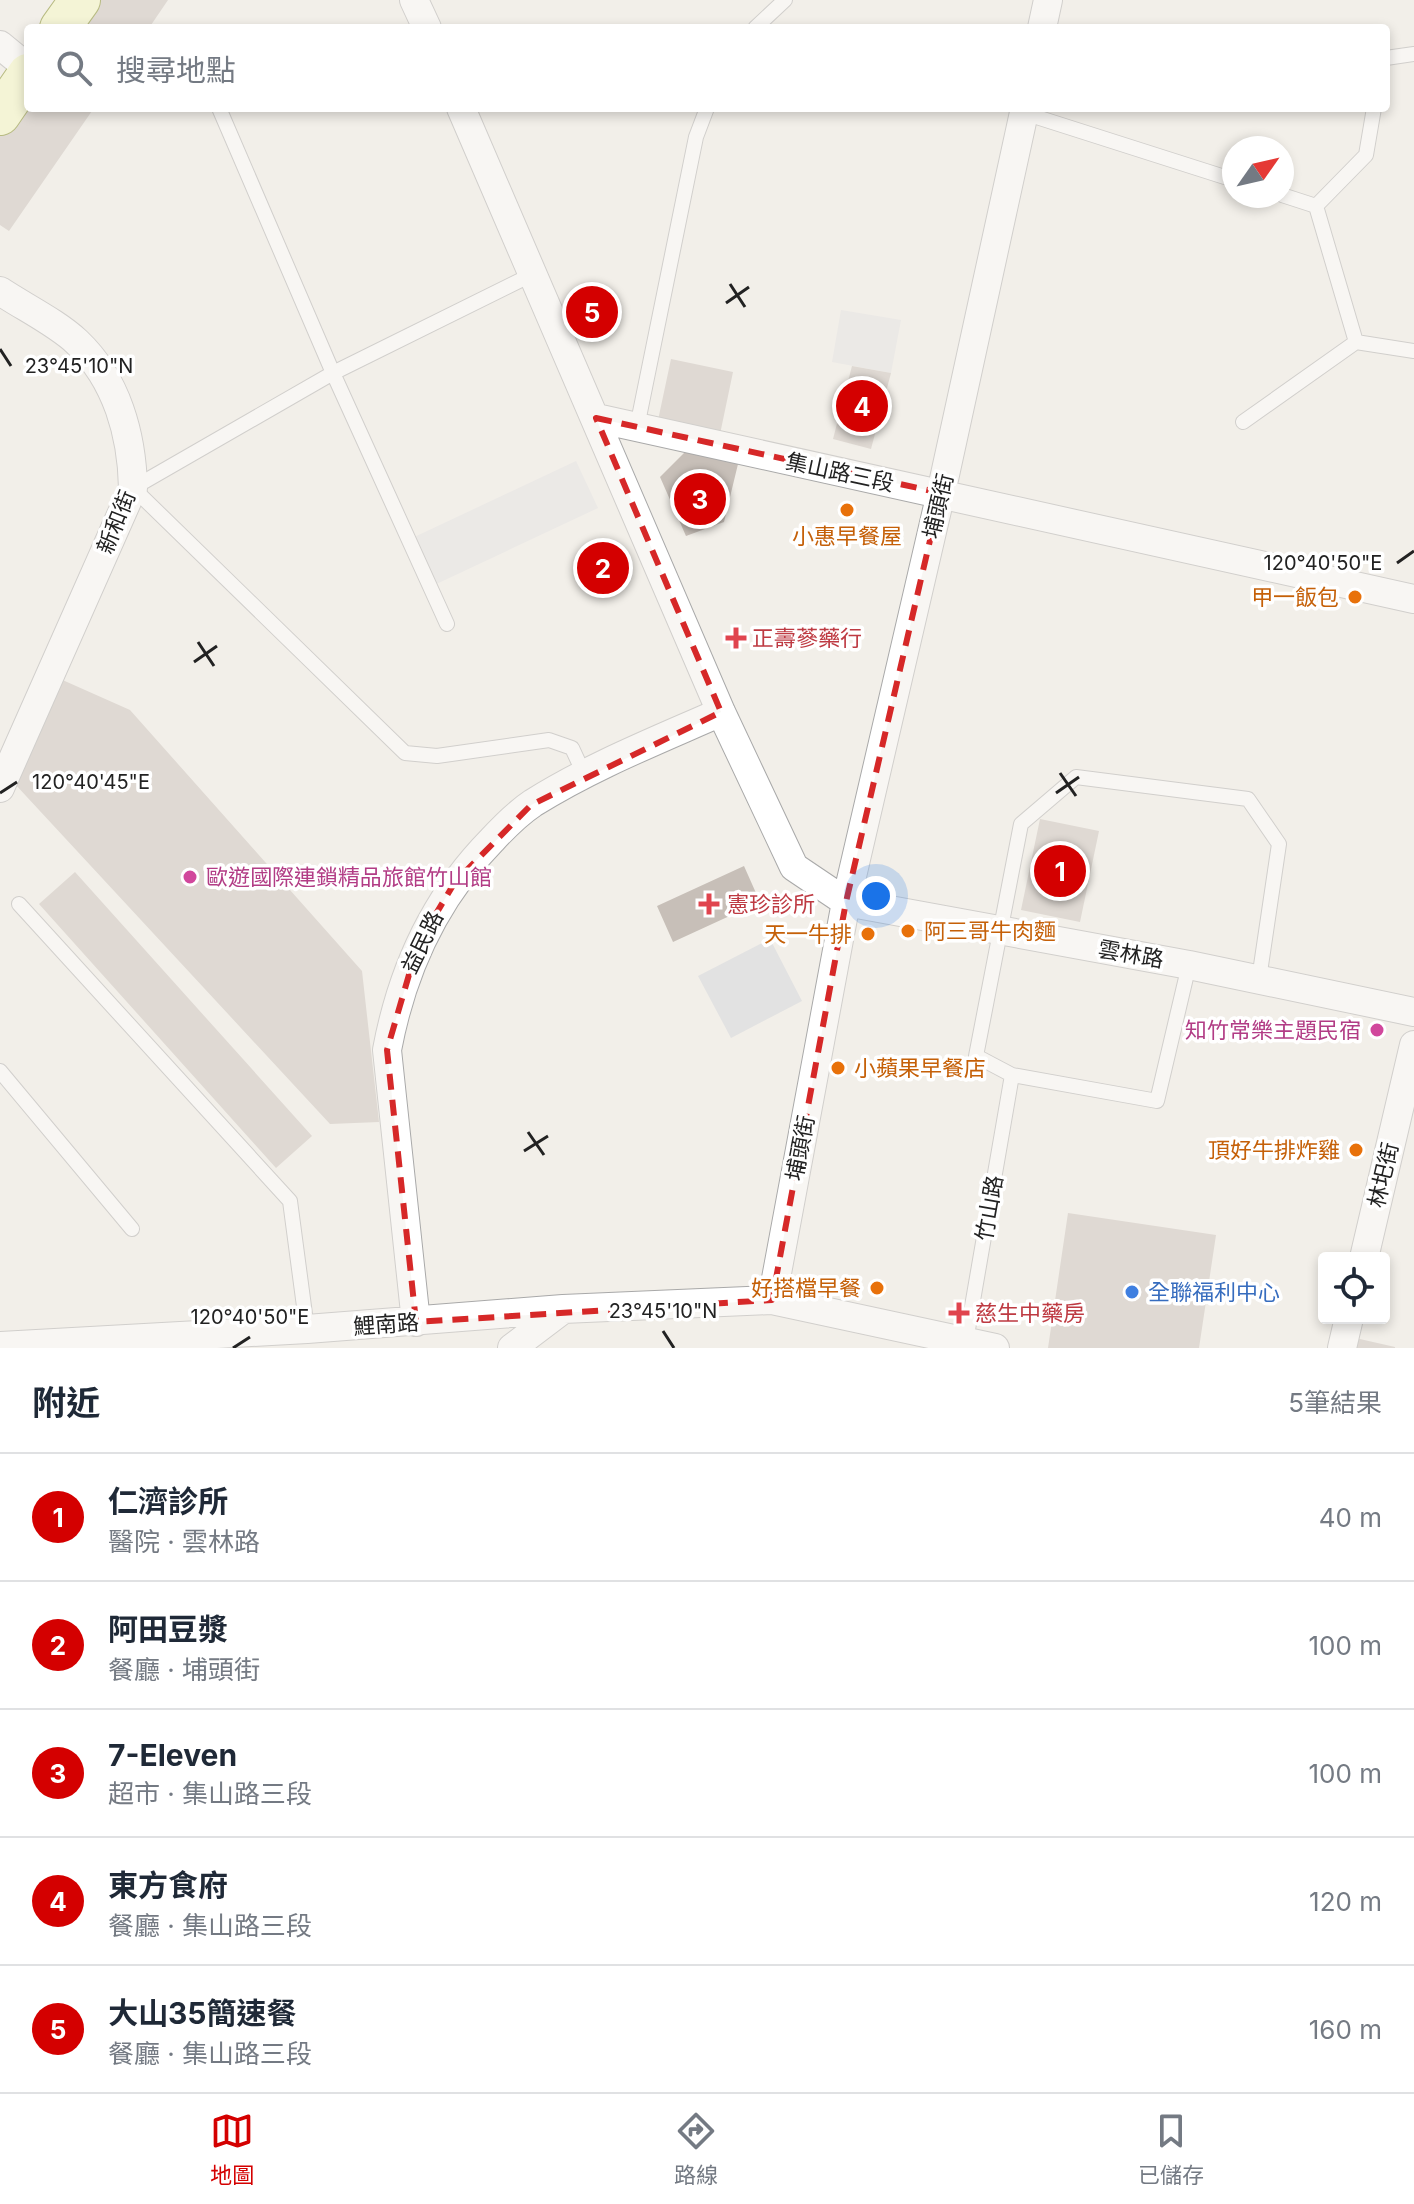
<!DOCTYPE html>
<html lang="zh-TW">
<head>
<meta charset="utf-8">
<style>
	:root { --surface:#fff; --page:#f6f6f7; --text:#1f2937; --muted:#747a83; --line:#e0e1e3; --accent:#d40000 }
	body { margin:0; font-family:Inter,"Noto Sans TC",sans-serif; background:var(--page); color:var(--text) }
	.controls { position:absolute; right:24px; bottom:24px; display:grid; overflow:hidden; border-radius:8px; box-shadow:0 4px 12px #0003 }
	.controls button { width:72px; height:72px; display:grid; place-items:center; padding:0; border:0; border-bottom:2px solid var(--line); background:var(--surface); color:var(--text); font:40px sans-serif }
	.compass { position:absolute; left:1222px; top:136px; width:72px; height:72px; border-radius:50%; background:var(--surface); box-shadow:0 4px 12px #0003; rotate:56deg }
	.you { position:absolute; left:876px; top:896px; width:28px; height:28px; margin:-20px; border:6px solid #fff; border-radius:50%; background:#1a73e8; box-shadow:0 0 0 12px #1a73e833 }
	.badge { display:grid; place-items:center; width:52px; height:52px; border-radius:50%; background:var(--accent); color:#fff; font-size:26px; font-weight:700 }
	.pin { position:absolute; translate:-50% -50%; border:4px solid #fff; box-shadow:0 2px 8px #0006 }
	.list { margin:0; padding:0; list-style:none }
	h2 { display:flex; justify-content:space-between; align-items:center; height:104px; margin:0; padding:0 32px; font-size:34px }
	h2 small { font-size:26px; font-weight:400; color:var(--muted) }
	.list li { display:grid; grid-template-columns:52px 1fr auto; gap:24px; align-items:center; box-sizing:border-box; height:128px; padding:0 32px; border-top:2px solid var(--line) }
	.list b { display:block; font-size:30px; white-space:nowrap }
	.list p { margin:0; font-size:26px; white-space:nowrap; color:var(--muted) }
	.list em { font-size:26px; font-style:normal; color:var(--muted) }
	.icon { flex:none; width:44px; height:44px; fill:none; stroke:currentColor; stroke-width:2; stroke-linecap:round; stroke-linejoin:round }
	.map { position:relative; flex:none; width:1414px; height:1348px; overflow:hidden }
	.search { position:absolute; background:var(--surface); box-shadow:0 4px 12px #0003; left:24px; right:24px; top:24px; height:88px; display:flex; align-items:center; gap:20px; box-sizing:border-box; padding:0 28px; border-radius:8px; color:var(--muted); font-size:30px }
	.sheet { height:744px; background:var(--surface) }
	nav { display:flex; justify-content:space-around; align-items:center; box-sizing:border-box; height:112px; border-top:2px solid var(--line); background:var(--surface); font-size:22px; color:var(--muted) }
	nav a { display:grid; justify-items:center; gap:4px }
	nav .on { color:var(--accent) }
	.map>svg:first-child { display:block }
	.parking { fill:#e2e2e2 }
	.building { fill:#c7bfb8 }
	.lines { fill:none; stroke-linecap:round; stroke-linejoin:round }
	.service-casing { stroke:#a9a9a9; stroke-width:16 }
	.minor-casing { stroke:#a9a9a9; stroke-width:30 }
	.secondary-casing { stroke:#707d05; stroke-width:42 }
	.service { stroke:#fff; stroke-width:14 }
	.minor { stroke:#fff; stroke-width:28 }
	.secondary { stroke:#f7fabf; stroke-width:40 }
	.marked { fill:none; stroke:#d62828; stroke-width:6; stroke-dasharray:16 10; stroke-linejoin:round }
	.ticks { fill:none; stroke:#222; stroke-width:3 }
	.food-dot { fill:#e8710a; stroke:#fff; stroke-width:3 }
	.health-dot { fill:#e0444e; stroke:#fff; stroke-width:3 }
	.hotel-dot { fill:#d1479c; stroke:#fff; stroke-width:3 }
	.shop-dot { fill:#3f7fe0; stroke:#fff; stroke-width:3 }
	.labels { text-anchor:middle; stroke-width:7; stroke-linejoin:round; paint-order:stroke }
	.street-label { font-size:22px; fill:#222; stroke:#fff }
	.food-label { font-size:22px; fill:#c56008; stroke:#fff; text-anchor:end }
	.health-label { font-size:22px; fill:#be3a42; stroke:#fff; text-anchor:start }
	.hotel-label { font-size:22px; fill:#b23c85; stroke:#fff; text-anchor:start }
	.shop-label { font-size:22px; fill:#366cbe; stroke:#fff; text-anchor:start }
	.ticks-label { font-size:20px; text-anchor:middle; fill:#222; stroke:#fff; stroke-width:7; stroke-linejoin:round; paint-order:stroke }
</style>
</head>
<body>
<div class="map">
<svg width="1414" height="1348" viewBox="0 0 1414 1348">
	<rect width="100%" height="100%" fill="#f2efe9"/>
	<path class="parking" d="M841,310L901,320L891,373L832,362Z
		M576,461L598,508L430,587L408,540Z
		M770,939L802,1001L731,1038L698,976Z"/>
	<path class="building" d="M90,0H168L149,28H71Z
		M28,108H94L9,231L0,225V131Z
		M671,359L733,372L719,439L657,425Z
		M852,366L891,373L871,449L833,439Z
		M685,452L738,464L724,522L686,536L660,477Z
		M58,678L130,710L362,971L379,1122L330,1124L14,783Z
		M1040,819L1099,831L1080,922L1021,910Z
		M744,866L760,902L673,942L657,906Z
		M75,872L312,1136L276,1168L39,904Z
		M1068,1213L1216,1235L1199,1348H1048Z
		M1351,1337L1395,1347V1348H1348Z"/>
	<g class="lines">
		<defs>
			<path id="service" d="M755,28L785,0
				M1386,58L1414,54
				M219,108L333,373L447,624
				M1024,113L1234,180
				M1282,195L1316,206L1366,155L1374,108
				M1316,206L1356,342
				M533,274L333,373L133,488L405,753L437,756L549,740L572,748L584,774
				M1243,422L1356,342L1414,351
				M637,427L696,137L707,108
				M19,904L290,1201L307,1329
				M1189,965L1157,1101L1012,1075L976,1056L1021,824L1076,777L1248,799L1279,844L1259,979
				M0,1071L132,1229
				M966,1341L1012,1075"/>
			<path id="minor" d="M414,0L427,28
				M1042,28L1048,0
				M0,45L28,68
				M461,108L721,712L794,867L846,902L772,1300
				M1025,108L941,493L846,902L1189,965L1414,1012
				M0,291C24,307 57,323 77,342C117,380 132,435 133,488L0,788
				M596,418L1414,599
				M1364,1258L1414,1045
				M416,1322L387,1050C402,970 434,899 492,840C504,827 518,813 533,803C592,766 658,740 721,712
				M0,1346L307,1329L563,1309L772,1300L995,1348
				M512,1348L562,1310
				M1342,1348L1349,1318"/>
			<path id="secondary" d="M60,28L80,0
				M0,115L28,74"/>
		</defs>
		<use href="#service" class="service-casing"/>
		<use href="#minor" class="minor-casing"/>
		<use href="#secondary" class="secondary-casing"/>
		<use href="#service" class="service"/>
		<use href="#minor" class="minor"/>
		<use href="#secondary" class="secondary"/>
	</g>
	<path d="M0 0H1414V1348H0ZM596,418L941,493L846,902L772,1300L416,1322L387,1050L418,944L455,882L531,805L721,712Z" fill="#f2efe9" fill-opacity=".55" fill-rule="evenodd"/>
	<path class="marked" d="M596,418L941,493L846,902L772,1300L416,1322L387,1050L418,944L455,882L531,805L721,712Z"/>
	<path class="ticks" d="M730,284L745,307M726,303L749,287M0,349L11,366M1397,563L1414,551M198,642L214,666M194,662L217,646M1060,773L1076,796M0,793L17,782M1056,793L1079,777M528,1132L544,1155M524,1151L548,1136M663,1331L674,1348M233,1348L250,1337"/>
	<g class="food-dot">
		<circle cx="847" cy="510" r="8"/>
		<circle cx="1355" cy="597" r="8"/>
		<circle cx="908" cy="931" r="8"/>
		<circle cx="868" cy="934" r="8"/>
		<circle cx="838" cy="1068" r="8"/>
		<circle cx="1356" cy="1150" r="8"/>
		<circle cx="877" cy="1288" r="8"/>
	</g>
	<g class="health-dot">
		<path d="M732 626h8v8h8v8h-8v8h-8v-8h-8v-8h8z"/>
		<path d="M705 892h8v8h8v8h-8v8h-8v-8h-8v-8h8z"/>
		<path d="M955 1301h8v8h8v8h-8v8h-8v-8h-8v-8h8z"/>
	</g>
	<g class="hotel-dot">
		<circle cx="190" cy="877" r="8"/>
		<circle cx="1377" cy="1030" r="8"/>
	</g>
	<circle class="shop-dot" cx="1132" cy="1292" r="8"/>
	<g class="labels">
		<g class="street-label">
			<text transform="translate(840 472) rotate(12)" y="8">集山路三段</text>
			<text transform="translate(938 506) rotate(-77)" y="8">埔頭街</text>
			<text transform="translate(116 522) rotate(-68)" y="8">新和街</text>
			<text transform="translate(422 942) rotate(-64)" y="8">益民路</text>
			<text transform="translate(1131 954) rotate(10)" y="8">雲林路</text>
			<text transform="translate(800 1148) rotate(-79)" y="8">埔頭街</text>
			<text transform="translate(1383 1175) rotate(-77)" y="8">林圯街</text>
			<text transform="translate(989 1208) rotate(-80)" y="8">竹山路</text>
			<text transform="translate(386 1324) rotate(-4)" y="8">鯉南路</text>
		</g>
		<g class="food-label">
			<text x="847" y="544" text-anchor="middle">小惠早餐屋</text>
			<text x="1339" y="605">甲一飯包</text>
			<text x="924" y="939" text-anchor="start">阿三哥牛肉麵</text>
			<text x="852" y="942">天一牛排</text>
			<text x="854" y="1076" text-anchor="start">小蘋果早餐店</text>
			<text x="1340" y="1158">頂好牛排炸雞</text>
			<text x="861" y="1296">好搭檔早餐</text>
		</g>
		<g class="health-label">
			<text x="752" y="646">正壽蔘藥行</text>
			<text x="727" y="912">憲珍診所</text>
			<text x="975" y="1321">慈生中藥房</text>
		</g>
		<g class="hotel-label">
			<text x="206" y="885">歐遊國際連鎖精品旅館竹山館</text>
			<text x="1361" y="1038" text-anchor="end">知竹常樂主題民宿</text>
		</g>
		<g class="shop-label">
			<text x="1148" y="1300">全聯福利中心</text>
		</g>
	</g>
	<g class="ticks-label">
		<text x="79" y="373">23°45'10"N</text>
		<text x="1323" y="570">120°40'50"E</text>
		<text x="91" y="789">120°40'45"E</text>
		<text x="663" y="1318">23°45'10"N</text>
		<text x="250" y="1324">120°40'50"E</text>
	</g>
</svg>
<div class="controls">
<button><svg class="icon" aria-label="locate" viewBox="0 0 24 24"><circle cx="12" cy="12" r="6"/><path d="M12 2v4M12 18v4M2 12h4M18 12h4"/></svg></button>
</div>
<svg class="compass" viewBox="-18 -18 36 36"><path d="M0-13l5 13h-10z" fill="#e53935"/><path d="M0 13l5-13h-10z" fill="#747a83"/></svg>
<div class="you"></div>
<div class="pin badge" style="left:1060px;top:871px">1</div>
<div class="pin badge" style="left:603px;top:568px">2</div>
<div class="pin badge" style="left:700px;top:499px">3</div>
<div class="pin badge" style="left:862px;top:406px">4</div>
<div class="pin badge" style="left:592px;top:312px">5</div>
<div class="search"><svg class="icon" aria-label="search" viewBox="0 0 24 24"><circle cx="10" cy="10" r="6"/><path d="M15 15l6 6"/></svg>搜尋地點</div>
</div>
<section class="sheet">
<h2>附近<small>5筆結果</small></h2>
<ul class="list">
<li><span class="badge">1</span><div><b>仁濟診所</b><p>醫院 · 雲林路</p></div><em>40 m</em></li>
<li><span class="badge">2</span><div><b>阿田豆漿</b><p>餐廳 · 埔頭街</p></div><em>100 m</em></li>
<li><span class="badge">3</span><div><b>7-Eleven</b><p>超市 · 集山路三段</p></div><em>100 m</em></li>
<li><span class="badge">4</span><div><b>東方食府</b><p>餐廳 · 集山路三段</p></div><em>120 m</em></li>
<li><span class="badge">5</span><div><b>大山35簡速餐</b><p>餐廳 · 集山路三段</p></div><em>160 m</em></li>
</ul>
</section>
<nav>
<a class="on"><svg class="icon" aria-label="map" viewBox="0 0 24 24"><path d="M3 6l6-2 6 2 6-2v14l-6 2-6-2-6 2zM9 4v14M15 6v14"/></svg>地圖</a>
<a><svg class="icon" aria-label="directions" viewBox="0 0 24 24"><path d="M12 3l9 9-9 9-9-9zM9 14v-3h6M13 9l2 2-2 2"/></svg>路線</a>
<a><svg class="icon" aria-label="saved" viewBox="0 0 24 24"><path d="M7 4h10v16l-5-4-5 4z"/></svg>已儲存</a>
</nav>
</body>
</html>
